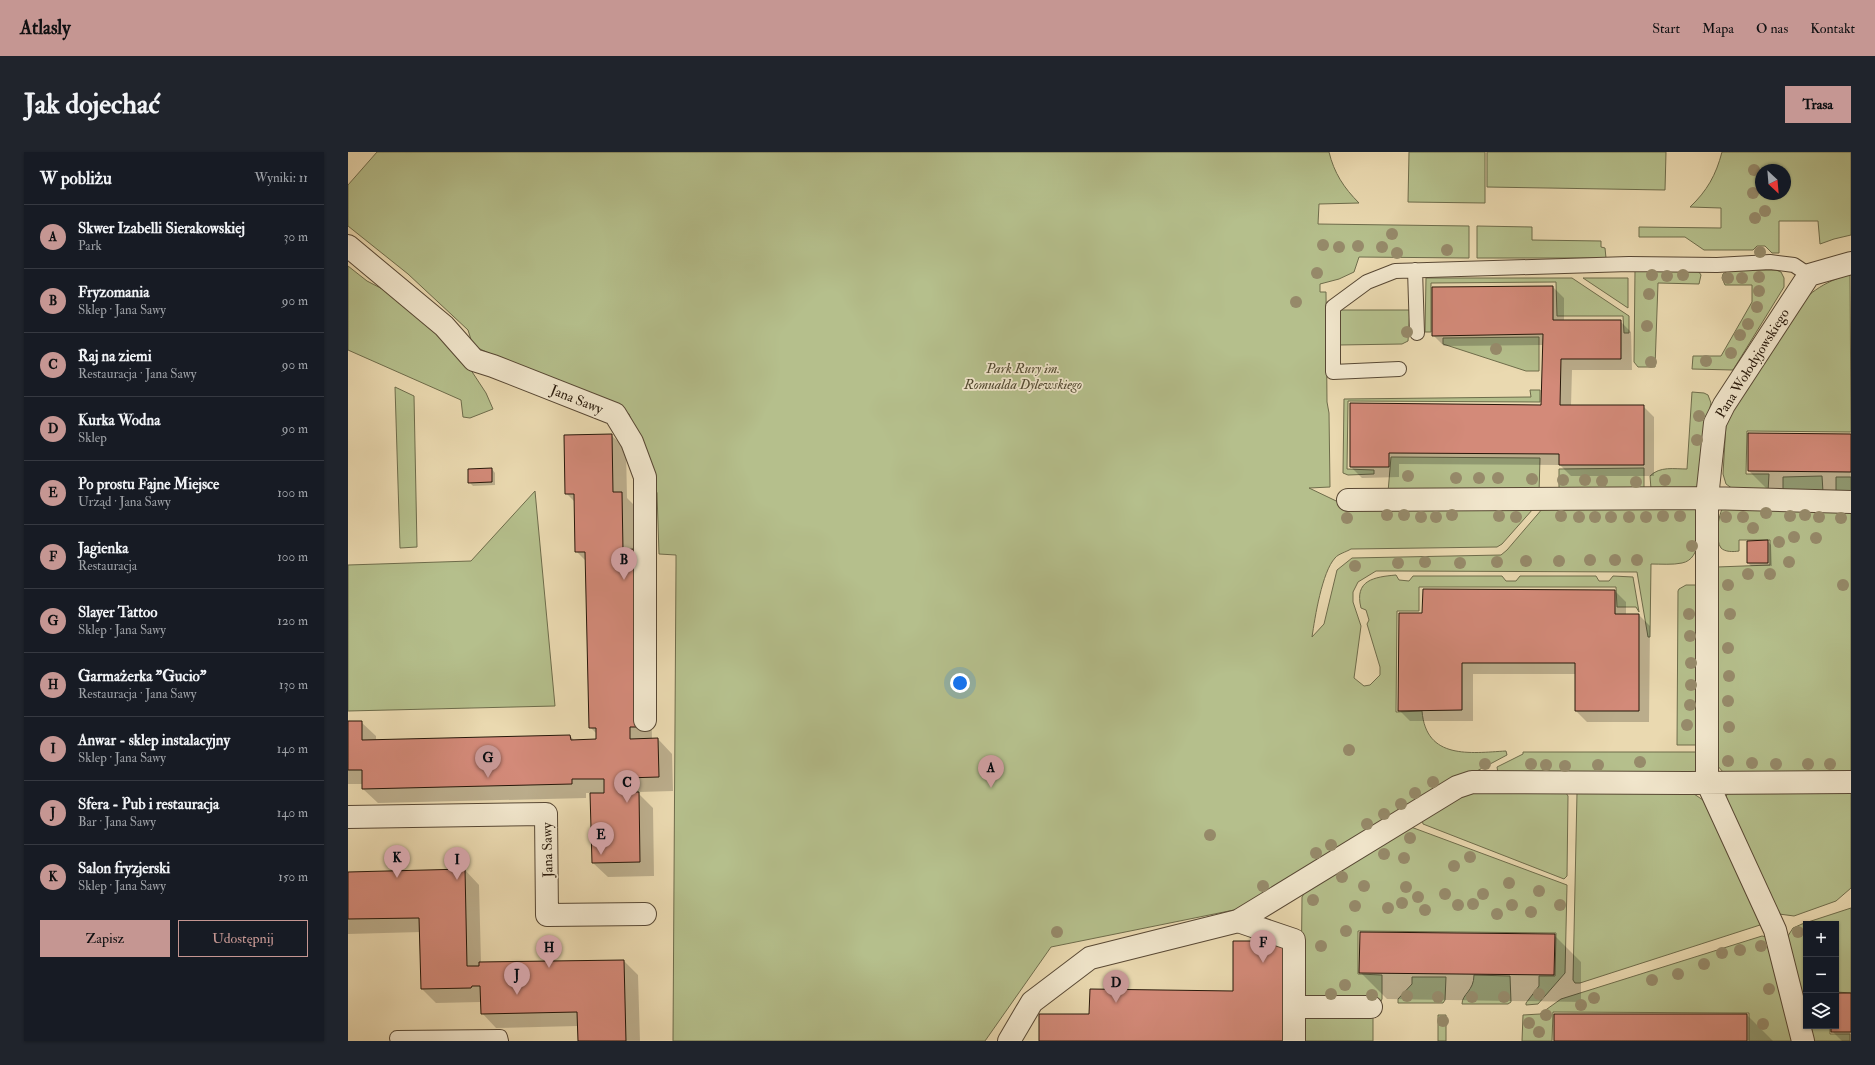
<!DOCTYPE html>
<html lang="pl">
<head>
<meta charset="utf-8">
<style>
	:root { --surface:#171b24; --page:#20242c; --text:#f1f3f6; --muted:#9ea1a6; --line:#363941; --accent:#c59692 }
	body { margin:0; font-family:"IM FELL Double Pica",serif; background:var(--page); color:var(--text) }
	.controls { position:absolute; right:12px; bottom:12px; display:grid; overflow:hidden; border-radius:0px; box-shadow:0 1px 3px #0004 }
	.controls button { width:36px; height:36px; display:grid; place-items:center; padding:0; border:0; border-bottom:1px solid var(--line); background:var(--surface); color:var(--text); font:20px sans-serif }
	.compass { position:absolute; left:1407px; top:12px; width:36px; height:36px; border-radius:50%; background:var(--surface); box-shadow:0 1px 3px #0004; rotate:154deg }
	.you { position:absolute; left:612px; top:531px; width:14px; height:14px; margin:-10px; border:3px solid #fff; border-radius:50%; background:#1a73e8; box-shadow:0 0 0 6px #1a73e833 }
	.badge { display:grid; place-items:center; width:26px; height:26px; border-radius:50%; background:var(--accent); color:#111; font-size:13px; font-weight:700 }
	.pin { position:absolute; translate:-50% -33px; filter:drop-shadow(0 1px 2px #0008) }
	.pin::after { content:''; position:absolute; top:21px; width:14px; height:12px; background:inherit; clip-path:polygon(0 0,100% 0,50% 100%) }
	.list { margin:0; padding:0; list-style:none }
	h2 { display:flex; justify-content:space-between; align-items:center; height:52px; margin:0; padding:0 16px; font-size:17px }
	h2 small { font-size:13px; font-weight:400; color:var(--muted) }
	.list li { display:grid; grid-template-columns:26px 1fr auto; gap:12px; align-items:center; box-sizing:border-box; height:64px; padding:0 16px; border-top:1px solid var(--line) }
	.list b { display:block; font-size:15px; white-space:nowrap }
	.list p { margin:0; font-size:13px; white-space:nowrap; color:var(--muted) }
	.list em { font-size:13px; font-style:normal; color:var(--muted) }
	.actions { display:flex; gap:8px; padding:12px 16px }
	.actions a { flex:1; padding:9px 0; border:1px solid var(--accent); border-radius:0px; text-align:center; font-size:14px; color:var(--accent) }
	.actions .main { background:var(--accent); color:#111 }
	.icon { flex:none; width:22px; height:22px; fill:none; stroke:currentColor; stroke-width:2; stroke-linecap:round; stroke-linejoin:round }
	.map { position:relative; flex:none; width:1503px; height:889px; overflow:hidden; border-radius:0px }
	header { display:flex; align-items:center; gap:24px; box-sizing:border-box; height:56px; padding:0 20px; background:var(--accent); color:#111 }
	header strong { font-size:19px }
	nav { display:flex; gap:22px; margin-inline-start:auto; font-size:14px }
	.intro { display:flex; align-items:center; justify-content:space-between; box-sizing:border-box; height:96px; padding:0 24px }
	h1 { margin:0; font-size:28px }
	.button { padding:10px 18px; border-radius:0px; background:var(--accent); color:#111; font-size:14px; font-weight:700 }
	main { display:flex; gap:24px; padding:0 24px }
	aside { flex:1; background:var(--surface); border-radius:0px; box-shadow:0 1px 3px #0004 }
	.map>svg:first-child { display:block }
	.green { fill:#b5bf8c; stroke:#6e6c4b; fill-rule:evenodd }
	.shadow { fill:#0003 }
	.building { fill:#d38a79; stroke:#27180a }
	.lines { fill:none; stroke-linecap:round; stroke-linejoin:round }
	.lane-casing { stroke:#584834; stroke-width:16 }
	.street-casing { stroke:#584834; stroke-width:24 }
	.lane { stroke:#f1e6cc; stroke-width:14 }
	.street { stroke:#f1e6cc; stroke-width:22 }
	.tree { fill:#968a6a }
	.labels { text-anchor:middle; stroke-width:3.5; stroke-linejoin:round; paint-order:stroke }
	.street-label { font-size:14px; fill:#27180a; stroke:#f1e6cc }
	.park-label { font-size:14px; font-style:italic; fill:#524a31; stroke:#f1e6cc }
</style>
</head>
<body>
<header>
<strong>Atlasly</strong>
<nav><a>Start</a><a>Mapa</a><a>O nas</a><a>Kontakt</a></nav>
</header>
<div class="intro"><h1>Jak dojechać</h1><a class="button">Trasa</a></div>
<main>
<aside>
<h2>W pobliżu<small>Wyniki: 11</small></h2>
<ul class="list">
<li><span class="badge">A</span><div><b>Skwer Izabelli Sierakowskiej</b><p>Park</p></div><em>30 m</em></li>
<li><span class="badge">B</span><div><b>Fryzomania</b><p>Sklep · Jana Sawy</p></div><em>90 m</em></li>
<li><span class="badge">C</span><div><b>Raj na ziemi</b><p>Restauracja · Jana Sawy</p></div><em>90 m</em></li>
<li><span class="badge">D</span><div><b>Kurka Wodna</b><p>Sklep</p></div><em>90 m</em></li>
<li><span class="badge">E</span><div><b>Po prostu Fajne Miejsce</b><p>Urząd · Jana Sawy</p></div><em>100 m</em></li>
<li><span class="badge">F</span><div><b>Jagienka</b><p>Restauracja</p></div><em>100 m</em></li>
<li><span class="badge">G</span><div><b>Slayer Tattoo</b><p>Sklep · Jana Sawy</p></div><em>120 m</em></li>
<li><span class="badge">H</span><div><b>Garmażerka &quot;Gucio&quot;</b><p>Restauracja · Jana Sawy</p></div><em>130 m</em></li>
<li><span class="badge">I</span><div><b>Anwar - sklep instalacyjny</b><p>Sklep · Jana Sawy</p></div><em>140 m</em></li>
<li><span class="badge">J</span><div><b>Sfera - Pub i restauracja</b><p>Bar · Jana Sawy</p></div><em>140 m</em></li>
<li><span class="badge">K</span><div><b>Salon fryzjerski</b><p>Sklep · Jana Sawy</p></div><em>150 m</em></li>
</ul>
<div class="actions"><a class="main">Zapisz</a><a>Udostępnij</a></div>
</aside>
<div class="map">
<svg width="1503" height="889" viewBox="0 0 1503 889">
	<rect width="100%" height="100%" fill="#ead9b0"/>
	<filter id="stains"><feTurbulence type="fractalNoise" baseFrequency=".005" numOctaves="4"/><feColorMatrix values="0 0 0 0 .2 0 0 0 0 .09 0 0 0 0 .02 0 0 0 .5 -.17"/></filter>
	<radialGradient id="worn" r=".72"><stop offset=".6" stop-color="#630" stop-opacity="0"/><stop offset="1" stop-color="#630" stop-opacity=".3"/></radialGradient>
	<path class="green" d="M29,0H981C986,21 996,36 1011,51L971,52L970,72L1121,74V106L1011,105L1006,120L991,127L972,132V140H978L979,250L981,261L982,335L961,336L1005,357H1185L1154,392L1149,395L1003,397C998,400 990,402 987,406C974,420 967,465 964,485L976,472L989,418L1004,406L1153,403L1159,398L1195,356H1346L1350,359C1350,374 1355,407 1334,411C1325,413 1313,412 1303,412L1302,485H1300L1289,420L1049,419H1028L1010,430L1005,440V450L1013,474L1006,526L1016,534L1022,533L1032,523V515L1019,472L1021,468L1018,458L1013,456C1006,428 1026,425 1048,423L1051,428L1061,429L1065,424H1154L1158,429H1168L1172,424H1248L1251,429H1261L1265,424L1285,425L1291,460L1288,455H1269L1268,435H1071V459H1049L1048,560L1074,559C1078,608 1122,601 1158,599L1159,603L1127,620L1116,621L891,757L703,795L637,889H325L328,413V403L311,402L309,341L281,262L125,194L120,178L60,122L0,74V33Z
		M1061,0H1137V51L1060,50Z
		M1139,0H1318L1317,38L1139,35Z
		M1374,0H1503V83L1486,87L1472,92L1470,69H1431V101H1424L1417,94H1409L1405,98H1356L1337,85H1291V75L1373,76V56L1342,55C1359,39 1368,23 1374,0ZM1413,18H1437V42H1413Z
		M1129,74L1184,75V88L1253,89V95L1257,96L1258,106H1129Z
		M0,114L19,129L48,144L115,206L138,241L145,257L122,266L115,265L113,248L0,198Z
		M1287,118L1351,120L1353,123L1351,132L1310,131L1307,215H1290L1286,210Z
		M1382,118H1428L1433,120L1436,126V135L1385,218L1344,217L1345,204H1373L1404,150V133H1377L1374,126L1375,122Z
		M1502,122L1503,280L1399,279L1398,322H1421L1420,340L1385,337L1378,332L1375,322L1378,271L1441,165C1459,141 1474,131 1502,122Z
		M1078,126H1224L1281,164V181H1276L1275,164H1209L1208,130L1083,131V180H1077Z
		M1235,126H1280V156Z
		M992,158H1062L1060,189L1054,192L991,193Z
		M1191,185V219H1178L1095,192V186Z
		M47,235L66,244L69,395L52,396Z
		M1182,238H1192V250L1000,249L999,317L1026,318V322L1000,323L995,321L996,247L1183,245Z
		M1344,240L1356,241L1360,243L1363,251L1359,268L1352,335L1303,337L1302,324C1312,314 1326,317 1339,317Z
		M1043,305L1192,306L1191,341L1040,340Z
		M1296,316V338L1211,340V317Z
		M1474,324L1475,340L1435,341V325Z
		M1488,325H1503V341H1488Z
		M187,339L207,554L0,559V413L123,409Z
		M1375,356H1503V623L1376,621L1367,611L1369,415L1422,413V388H1391V399C1385,400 1377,400 1373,396C1367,389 1370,362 1375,356Z
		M1338,433H1348L1354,590L1348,593H1329L1330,439L1331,437Z
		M1175,600H1349L1348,620L1150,621L1149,615L1175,602Z
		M1337,639L1346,642L1355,648L1414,771L1412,773L1232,831H1227L1225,828L1229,641Z
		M1381,640L1503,641V736L1488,749L1446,764L1431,762L1373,651Z
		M1122,641H1218L1220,644L1219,724L1216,727L1075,672L1074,667L1113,644Z
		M1063,675L1219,733L1217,821L1190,852L1178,853V851L1191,834V824H1207L1208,781L1010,779V822L1034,823V847L1032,851L961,849L953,842L954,745L958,738Z
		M1503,756V841L1488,840V772H1458V869L1438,787L1445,776L1454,772Z
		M1414,784L1419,785L1450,889H1401V861L1205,860L1204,889H1174L1175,863L1192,862L1213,847Z
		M1126,823L1162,824L1163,850L1160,852H1114C1114,842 1126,839 1126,823Z
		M1064,825H1098L1097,848L1095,851H1050V847L1064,832Z
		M1025,862V889H953L955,863Z
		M1090,863H1098V889H1090Z
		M1459,874H1482V882H1502V889H1464Z"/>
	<path class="shadow" d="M1205,135L1216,146V169H1272L1283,180L1284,218H1224L1223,254H1295L1306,265V324H1223L1212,313L1051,312V325L1014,326L1003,315V252L1194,254L1195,193L1096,194L1085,183Z
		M263,283L278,297L279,346L288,355L300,412L304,587H310L324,602L325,639L291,640V642L305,656L306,724L260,725L245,711L243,641H238V646L30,651L15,637V632H0V570H13L28,584V589L222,584L227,589L249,588V582L242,575L238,409L228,399L227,350L218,341Z
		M1503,283V339L1420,338L1401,319Z
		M144,317L147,321V333L125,334L121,330Z
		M1420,389L1423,393L1424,414H1403L1400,411Z
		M1267,439L1278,450V463H1291L1302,474L1301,570H1239L1228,559V522H1125V569H1062L1051,558L1075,462Z
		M117,718L131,733L133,811L276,809L290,823L292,889H231L230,874L148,876L134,861L133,850L88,851L74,837L73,780L0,782V721Z
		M1206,783L1233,810V850L1039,847L1012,820Z
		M1488,842H1503V889H1494L1484,879V874H1488Z
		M1399,863L1425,889H1207Z"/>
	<path class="building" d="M1205,134V168H1273V207H1213L1212,253H1296V313H1211V302L1041,301V315H1002V251L1193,253L1195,182L1084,184V135Z
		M1400,281L1503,282V320L1400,319Z
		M264,282L265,340H274L275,398L286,397L290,575H282V587L310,586L311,625L277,626V640H291L292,710L244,711L242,641H256V627H224V632L14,637V618H0V569H14V588L222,583L223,588L248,587V576H241L237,400H227L226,342H217L216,283Z
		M144,316V330L120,331V317Z
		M1420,388V411H1399V389Z
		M1075,437L1267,438V462H1291V559H1227V511H1114V558L1050,559L1051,461H1074Z
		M117,717L119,814H131V810L276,808L278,889H230L229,860L133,862L132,834H124L123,836L73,837L71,766L0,767V720Z
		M1012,780L1207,782L1206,823L1011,821Z
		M885,789H937V889H691V862H741L742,837L885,839Z
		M1488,841H1503V880H1483V874H1488Z
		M1206,862H1399V889H1206Z"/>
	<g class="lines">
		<defs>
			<path id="lane" d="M1067,118L1069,181
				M1051,217L985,220V155L1019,130L1047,119L1281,112L1369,113L1422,110L1446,113L1461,123
				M49,886L152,885L153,889"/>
			<path id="street" d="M0,94L96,174L126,208L145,214L267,262L284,290L297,325V568
				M1000,348L1359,346L1503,350
				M0,665L198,662L199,763L297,762
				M890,769L946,788V889
				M946,855H1023
				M661,889L684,850L742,806L890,769L1109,635L1124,630L1339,631L1503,630
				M1455,889L1427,778L1359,630V346L1367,271L1376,253L1461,123L1503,111"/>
		</defs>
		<use href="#lane" class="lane-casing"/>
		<use href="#street" class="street-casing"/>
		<use href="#lane" class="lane"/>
		<use href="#street" class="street"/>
	</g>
	<g class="tree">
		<circle cx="1406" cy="18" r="6"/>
		<circle cx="1405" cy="41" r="6"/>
		<circle cx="1417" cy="59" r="6"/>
		<circle cx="1407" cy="66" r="6"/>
		<circle cx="1044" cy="82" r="6"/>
		<circle cx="975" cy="93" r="6"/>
		<circle cx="1010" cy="94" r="6"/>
		<circle cx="991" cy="95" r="6"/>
		<circle cx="1034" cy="95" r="6"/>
		<circle cx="1099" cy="98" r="6"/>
		<circle cx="1412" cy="100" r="6"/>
		<circle cx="1049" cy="101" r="6"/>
		<circle cx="969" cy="121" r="6"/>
		<circle cx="1304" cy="123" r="6"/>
		<circle cx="1335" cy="123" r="6"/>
		<circle cx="1319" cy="124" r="6"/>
		<circle cx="1411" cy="125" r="6"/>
		<circle cx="1380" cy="126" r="6"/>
		<circle cx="1394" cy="126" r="6"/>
		<circle cx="1411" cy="139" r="6"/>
		<circle cx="1301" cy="142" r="6"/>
		<circle cx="948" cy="150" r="6"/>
		<circle cx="1409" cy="155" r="6"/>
		<circle cx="1400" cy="172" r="6"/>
		<circle cx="1299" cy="174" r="6"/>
		<circle cx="1059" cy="180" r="6"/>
		<circle cx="1392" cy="183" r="6"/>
		<circle cx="1148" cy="197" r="6"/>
		<circle cx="1383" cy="201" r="6"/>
		<circle cx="1358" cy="209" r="6"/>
		<circle cx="1303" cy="210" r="6"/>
		<circle cx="1351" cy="264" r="6"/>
		<circle cx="1349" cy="288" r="6"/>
		<circle cx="1060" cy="324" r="6"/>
		<circle cx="1108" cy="326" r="6"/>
		<circle cx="1131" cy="326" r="6"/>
		<circle cx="1150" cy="326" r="6"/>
		<circle cx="1184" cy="327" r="6"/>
		<circle cx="1215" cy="328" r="6"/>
		<circle cx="1237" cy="328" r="6"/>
		<circle cx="1317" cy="328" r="6"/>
		<circle cx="1254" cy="329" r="6"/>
		<circle cx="1288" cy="330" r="6"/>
		<circle cx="1418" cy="361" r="6"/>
		<circle cx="1039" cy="363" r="6"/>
		<circle cx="1056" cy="363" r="6"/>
		<circle cx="1104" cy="363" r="6"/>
		<circle cx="1457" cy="363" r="6"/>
		<circle cx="1151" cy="364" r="6"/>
		<circle cx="1213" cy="364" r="6"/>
		<circle cx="1315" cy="364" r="6"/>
		<circle cx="1332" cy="364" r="6"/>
		<circle cx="1442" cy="364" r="6"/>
		<circle cx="1073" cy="365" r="6"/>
		<circle cx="1088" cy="365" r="6"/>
		<circle cx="1168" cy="365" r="6"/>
		<circle cx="1231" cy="365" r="6"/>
		<circle cx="1247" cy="365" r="6"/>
		<circle cx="1263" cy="365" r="6"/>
		<circle cx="1281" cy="365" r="6"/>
		<circle cx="1298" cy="365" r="6"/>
		<circle cx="1378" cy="365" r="6"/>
		<circle cx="1395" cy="365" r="6"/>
		<circle cx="1471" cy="365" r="6"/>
		<circle cx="999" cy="366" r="6"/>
		<circle cx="1493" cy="366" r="6"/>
		<circle cx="1405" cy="376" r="6"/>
		<circle cx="1446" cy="385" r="6"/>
		<circle cx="1468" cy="386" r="6"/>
		<circle cx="1431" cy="390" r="6"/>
		<circle cx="1344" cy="394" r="6"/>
		<circle cx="1242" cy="408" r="6"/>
		<circle cx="1267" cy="408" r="6"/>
		<circle cx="1289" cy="408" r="6"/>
		<circle cx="1178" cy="409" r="6"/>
		<circle cx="1211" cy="409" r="6"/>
		<circle cx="1077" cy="410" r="6"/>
		<circle cx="1149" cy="410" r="6"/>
		<circle cx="1441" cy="410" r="6"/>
		<circle cx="1050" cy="411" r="6"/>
		<circle cx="1112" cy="411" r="6"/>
		<circle cx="1007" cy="414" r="6"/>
		<circle cx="1400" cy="422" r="6"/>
		<circle cx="1422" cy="422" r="6"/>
		<circle cx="1380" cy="433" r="6"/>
		<circle cx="1495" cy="433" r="6"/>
		<circle cx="1341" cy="462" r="6"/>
		<circle cx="1382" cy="462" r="6"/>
		<circle cx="1342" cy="484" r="6"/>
		<circle cx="1380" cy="496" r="6"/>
		<circle cx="1343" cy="511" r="6"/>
		<circle cx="1381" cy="524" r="6"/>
		<circle cx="1343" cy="533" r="6"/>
		<circle cx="1380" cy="549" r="6"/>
		<circle cx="1342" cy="553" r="6"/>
		<circle cx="1339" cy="573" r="6"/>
		<circle cx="1381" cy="575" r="6"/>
		<circle cx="1001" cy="598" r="6"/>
		<circle cx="1380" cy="609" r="6"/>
		<circle cx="1292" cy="610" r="6"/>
		<circle cx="1404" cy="611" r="6"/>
		<circle cx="1137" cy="612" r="6"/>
		<circle cx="1183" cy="612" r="6"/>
		<circle cx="1428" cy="612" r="6"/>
		<circle cx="1460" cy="612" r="6"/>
		<circle cx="1482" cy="612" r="6"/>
		<circle cx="1198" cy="613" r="6"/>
		<circle cx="1250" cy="613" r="6"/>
		<circle cx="1217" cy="614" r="6"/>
		<circle cx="1085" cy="630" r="6"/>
		<circle cx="1067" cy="641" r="6"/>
		<circle cx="1053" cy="652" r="6"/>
		<circle cx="1036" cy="662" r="6"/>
		<circle cx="1019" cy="672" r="6"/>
		<circle cx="862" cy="683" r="6"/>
		<circle cx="1062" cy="686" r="6"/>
		<circle cx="983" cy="693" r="6"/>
		<circle cx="968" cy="701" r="6"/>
		<circle cx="1036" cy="702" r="6"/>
		<circle cx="1122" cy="705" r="6"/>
		<circle cx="1056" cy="706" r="6"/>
		<circle cx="1106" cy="714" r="6"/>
		<circle cx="994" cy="725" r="6"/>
		<circle cx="1161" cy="731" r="6"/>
		<circle cx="915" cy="734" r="6"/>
		<circle cx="1016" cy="734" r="6"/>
		<circle cx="1058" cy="735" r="6"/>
		<circle cx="1191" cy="739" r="6"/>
		<circle cx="1097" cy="742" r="6"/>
		<circle cx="1135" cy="742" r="6"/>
		<circle cx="1070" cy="745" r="6"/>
		<circle cx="965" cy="748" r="6"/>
		<circle cx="1054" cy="751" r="6"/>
		<circle cx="1125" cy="752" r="6"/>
		<circle cx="1110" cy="753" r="6"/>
		<circle cx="1164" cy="753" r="6"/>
		<circle cx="1212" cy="753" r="6"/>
		<circle cx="1007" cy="754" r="6"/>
		<circle cx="1040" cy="756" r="6"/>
		<circle cx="1077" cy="758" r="6"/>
		<circle cx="1183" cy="760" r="6"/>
		<circle cx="1149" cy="762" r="6"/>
		<circle cx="998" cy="779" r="6"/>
		<circle cx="709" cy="780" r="6"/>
		<circle cx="1450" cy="780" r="6"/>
		<circle cx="973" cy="794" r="6"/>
		<circle cx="1413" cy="794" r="6"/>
		<circle cx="1392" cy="798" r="6"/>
		<circle cx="1374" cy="801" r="6"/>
		<circle cx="1356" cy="812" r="6"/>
		<circle cx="1330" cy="822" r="6"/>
		<circle cx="1304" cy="828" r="6"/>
		<circle cx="997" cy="833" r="6"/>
		<circle cx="1421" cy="837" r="6"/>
		<circle cx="983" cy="842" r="6"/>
		<circle cx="1191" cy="842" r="6"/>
		<circle cx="1024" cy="843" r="6"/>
		<circle cx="1059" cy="844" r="6"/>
		<circle cx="1090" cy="845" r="6"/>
		<circle cx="1124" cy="845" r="6"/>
		<circle cx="1156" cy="845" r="6"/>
		<circle cx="1246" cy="846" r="6"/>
		<circle cx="1233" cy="853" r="6"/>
		<circle cx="1198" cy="863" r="6"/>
		<circle cx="1095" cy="869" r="6"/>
		<circle cx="1181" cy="871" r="6"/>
		<circle cx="1415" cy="872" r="6"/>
		<circle cx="1191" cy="880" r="6"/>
	</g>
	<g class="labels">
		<g class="street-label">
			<text transform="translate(1404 211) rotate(-58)" y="5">Pana Wołodyjowskiego</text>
			<text transform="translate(229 247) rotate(22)" y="5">Jana Sawy</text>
			<text transform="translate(199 698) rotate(-91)" y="5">Jana Sawy</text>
		</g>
		<g class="park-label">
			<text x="675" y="221">Park Rury im.<tspan x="675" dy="16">Romualda Dylewskiego</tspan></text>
		</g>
	</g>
	<rect width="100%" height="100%" filter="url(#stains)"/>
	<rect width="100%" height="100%" fill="url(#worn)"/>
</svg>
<div class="controls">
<button>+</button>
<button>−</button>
<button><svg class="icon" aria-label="layers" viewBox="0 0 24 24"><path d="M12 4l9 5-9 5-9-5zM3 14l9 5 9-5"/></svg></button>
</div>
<svg class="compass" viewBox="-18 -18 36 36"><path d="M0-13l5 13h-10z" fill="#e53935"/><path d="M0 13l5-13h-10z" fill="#9ea1a6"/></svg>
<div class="you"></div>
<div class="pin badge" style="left:643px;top:636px">A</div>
<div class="pin badge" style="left:276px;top:428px">B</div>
<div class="pin badge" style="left:279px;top:651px">C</div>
<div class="pin badge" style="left:768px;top:851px">D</div>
<div class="pin badge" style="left:253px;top:703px">E</div>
<div class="pin badge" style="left:915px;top:811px">F</div>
<div class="pin badge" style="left:140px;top:626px">G</div>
<div class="pin badge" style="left:201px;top:816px">H</div>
<div class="pin badge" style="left:109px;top:728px">I</div>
<div class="pin badge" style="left:169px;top:843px">J</div>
<div class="pin badge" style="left:49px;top:726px">K</div>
</div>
</main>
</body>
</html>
